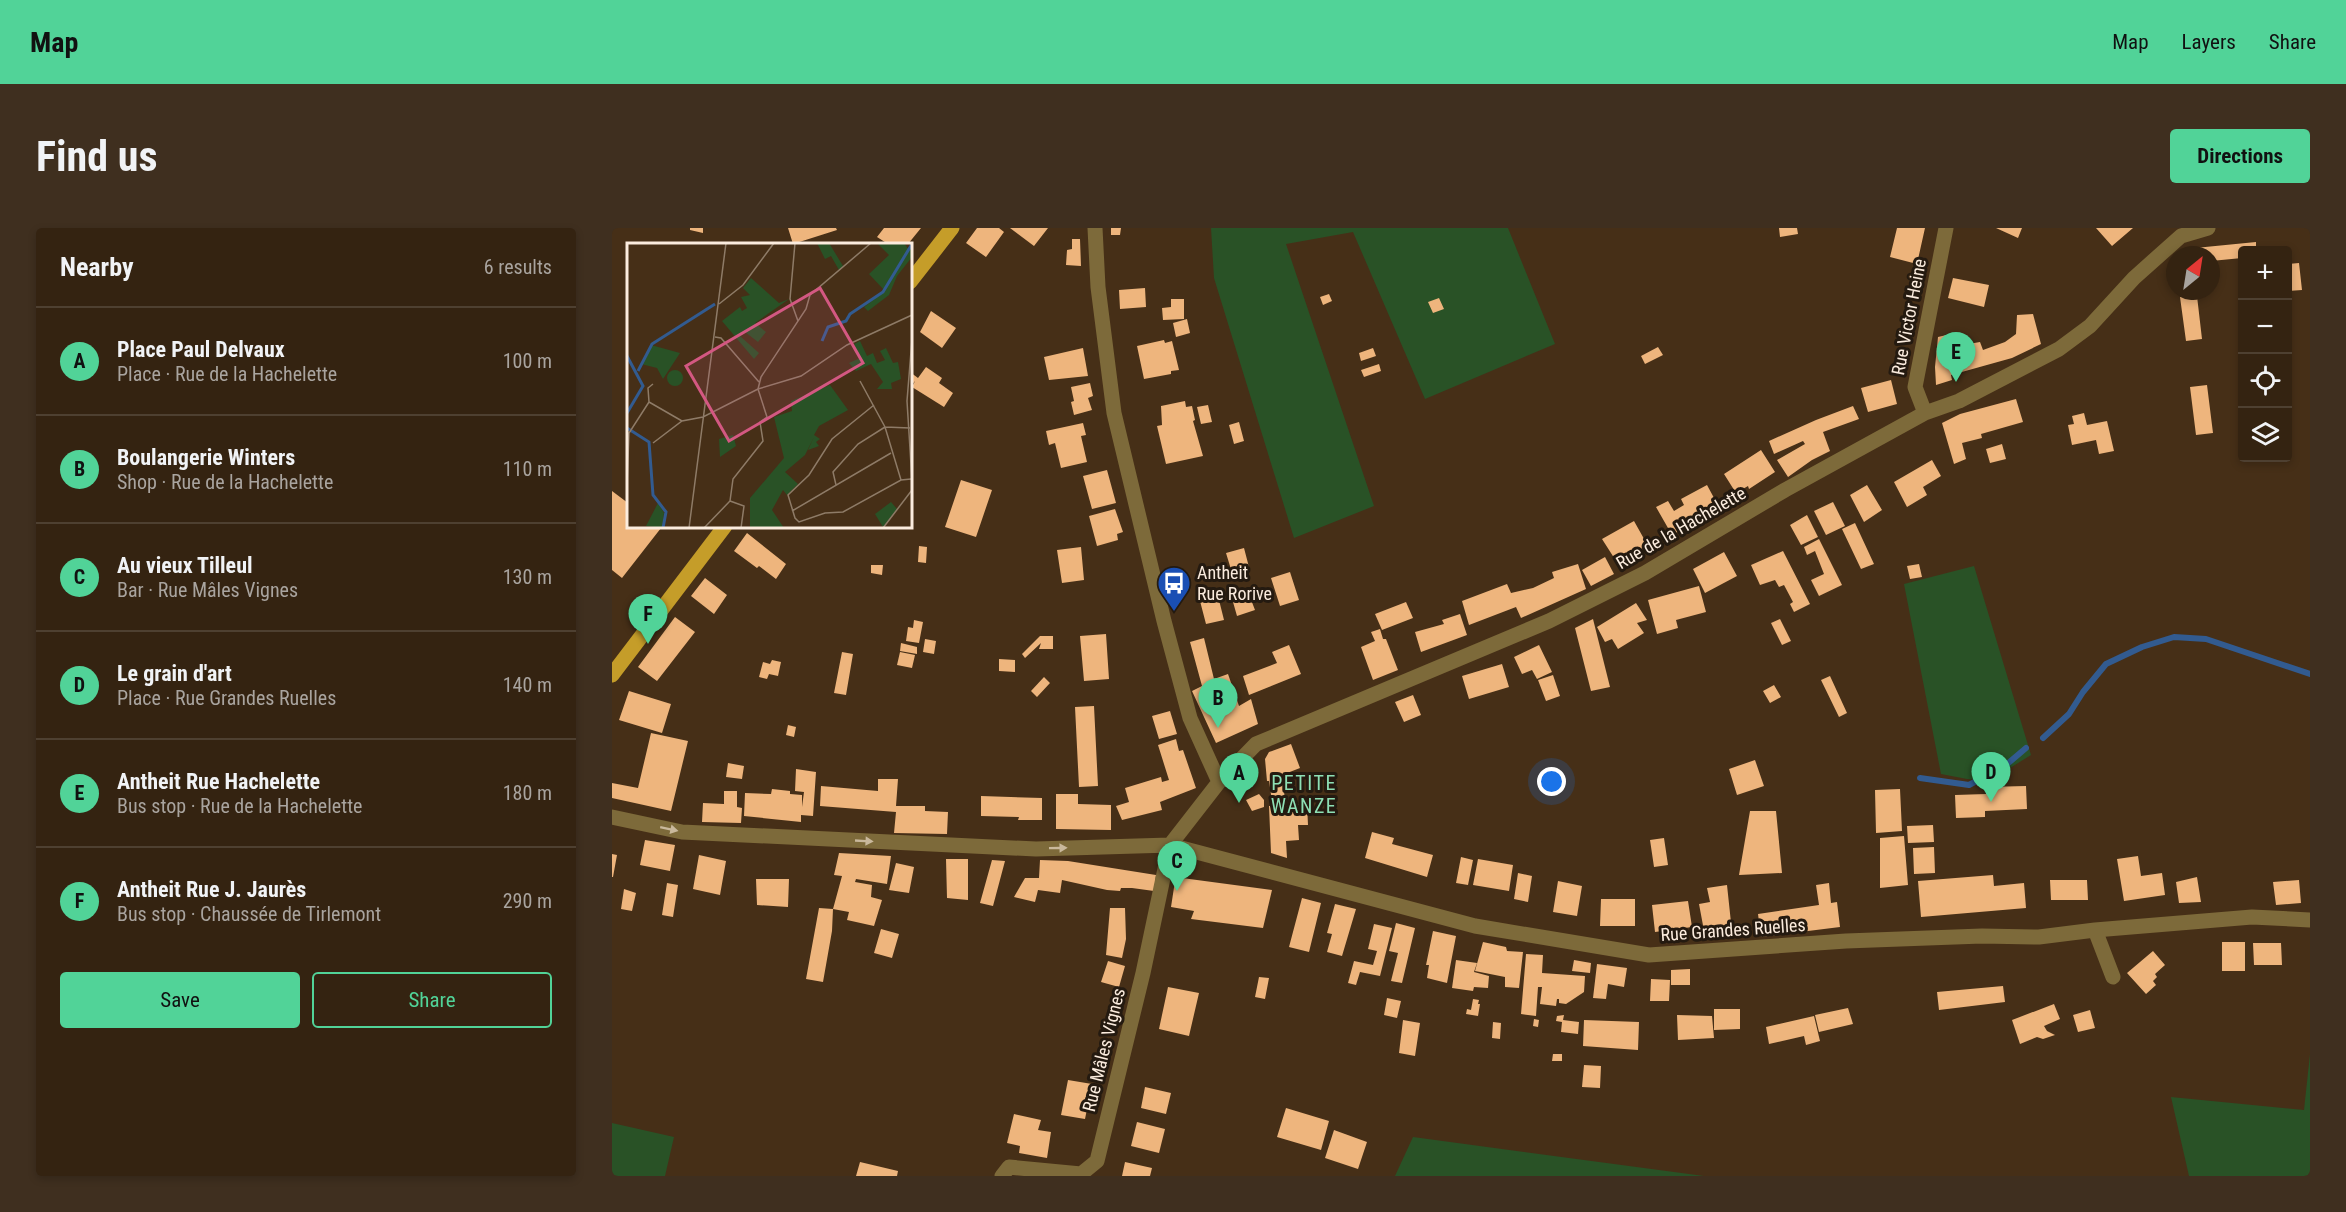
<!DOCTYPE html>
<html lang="en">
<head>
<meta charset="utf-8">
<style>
	:root { --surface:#342311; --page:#3f2f1f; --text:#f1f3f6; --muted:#a9a49f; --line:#4e4031; --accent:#51d398 }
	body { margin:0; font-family:"Roboto Condensed",sans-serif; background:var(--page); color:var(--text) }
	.controls { position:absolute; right:18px; top:18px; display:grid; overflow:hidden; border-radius:6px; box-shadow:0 3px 9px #0003 }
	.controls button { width:54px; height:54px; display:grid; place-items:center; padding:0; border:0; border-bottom:2px solid var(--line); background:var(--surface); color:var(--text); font:30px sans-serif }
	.compass { position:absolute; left:1554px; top:18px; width:54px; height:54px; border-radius:50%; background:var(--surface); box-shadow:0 3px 9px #0003; rotate:30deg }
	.you { position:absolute; left:940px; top:554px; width:21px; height:21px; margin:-15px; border:4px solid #fff; border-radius:50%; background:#1a73e8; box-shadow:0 0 0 9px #1a73e833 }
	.badge { display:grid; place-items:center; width:39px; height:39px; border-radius:50%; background:var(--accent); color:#111; font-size:20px; font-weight:700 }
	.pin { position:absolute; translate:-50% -50px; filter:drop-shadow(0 2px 3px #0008) }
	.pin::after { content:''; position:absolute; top:32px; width:21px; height:18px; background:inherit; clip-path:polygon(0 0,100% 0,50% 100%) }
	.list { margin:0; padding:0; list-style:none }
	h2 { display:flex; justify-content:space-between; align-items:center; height:78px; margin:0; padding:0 24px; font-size:26px }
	h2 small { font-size:20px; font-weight:400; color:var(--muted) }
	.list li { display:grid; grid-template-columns:39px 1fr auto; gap:18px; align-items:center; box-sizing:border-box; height:108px; padding:0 24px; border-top:2px solid var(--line) }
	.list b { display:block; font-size:22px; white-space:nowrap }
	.list p { margin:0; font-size:20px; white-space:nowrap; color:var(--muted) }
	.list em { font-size:20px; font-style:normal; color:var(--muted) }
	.actions { display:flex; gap:12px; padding:18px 24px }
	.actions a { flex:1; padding:14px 0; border:2px solid var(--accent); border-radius:6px; text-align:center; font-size:21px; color:var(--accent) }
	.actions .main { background:var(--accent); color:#111 }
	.icon { flex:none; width:33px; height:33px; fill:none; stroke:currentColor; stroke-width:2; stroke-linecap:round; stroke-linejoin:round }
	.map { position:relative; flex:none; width:1698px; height:948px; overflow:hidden; border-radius:6px }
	header { display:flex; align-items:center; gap:36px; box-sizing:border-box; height:84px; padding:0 30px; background:var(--accent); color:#111 }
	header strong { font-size:28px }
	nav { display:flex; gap:33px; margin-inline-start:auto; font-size:21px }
	.intro { display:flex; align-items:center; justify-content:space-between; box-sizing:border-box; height:144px; padding:0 36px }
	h1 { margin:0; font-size:42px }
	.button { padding:15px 27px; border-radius:6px; background:var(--accent); color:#111; font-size:21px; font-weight:700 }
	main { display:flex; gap:36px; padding:0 36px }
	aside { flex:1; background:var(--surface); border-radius:6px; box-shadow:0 3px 9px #0003 }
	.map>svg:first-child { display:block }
	.green { fill:#295226 }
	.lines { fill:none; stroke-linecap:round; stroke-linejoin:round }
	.stream { stroke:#325b90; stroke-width:6 }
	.building { fill:#eeb57d }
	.minor { stroke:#7d6a3a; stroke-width:15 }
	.major { stroke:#c59d29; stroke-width:15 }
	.oneway { fill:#c9b89c }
	.labels { text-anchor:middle; stroke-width:6; stroke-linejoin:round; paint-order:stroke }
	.street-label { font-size:18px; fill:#fbecde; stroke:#241a10 }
	.poi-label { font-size:18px; fill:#fbecde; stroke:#241a10; text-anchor:start }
	.neighbourhood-label { font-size:20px; letter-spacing:1.5px; fill:#8edfb4; stroke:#241a10 }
	.inset-river { fill:none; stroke:#325b90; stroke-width:3 }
	.inset-road { fill:none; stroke:#8e7b67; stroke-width:1.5 }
	.view { fill:#d35882; fill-opacity:0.15; stroke:#d35882; stroke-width:3 }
	.inset-edge { fill:none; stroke:#fbecde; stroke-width:3 }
</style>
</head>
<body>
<header>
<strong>Map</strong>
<nav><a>Map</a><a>Layers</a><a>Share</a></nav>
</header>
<div class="intro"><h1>Find us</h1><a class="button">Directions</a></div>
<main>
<aside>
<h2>Nearby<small>6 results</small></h2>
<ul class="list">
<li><span class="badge">A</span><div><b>Place Paul Delvaux</b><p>Place · Rue de la Hachelette</p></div><em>100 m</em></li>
<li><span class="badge">B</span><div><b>Boulangerie Winters</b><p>Shop · Rue de la Hachelette</p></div><em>110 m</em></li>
<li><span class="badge">C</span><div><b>Au vieux Tilleul</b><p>Bar · Rue Mâles Vignes</p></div><em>130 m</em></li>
<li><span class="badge">D</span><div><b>Le grain d'art</b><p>Place · Rue Grandes Ruelles</p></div><em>140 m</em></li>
<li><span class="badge">E</span><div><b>Antheit Rue Hachelette</b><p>Bus stop · Rue de la Hachelette</p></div><em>180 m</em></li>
<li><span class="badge">F</span><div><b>Antheit Rue J. Jaurès</b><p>Bus stop · Chaussée de Tirlemont</p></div><em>290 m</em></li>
</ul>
<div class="actions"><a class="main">Save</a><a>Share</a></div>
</aside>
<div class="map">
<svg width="1698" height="948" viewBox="0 0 1698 948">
	<rect width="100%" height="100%" fill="#462f17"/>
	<path class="green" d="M599,0H896L943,116L813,171L741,4L674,16L762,278L682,310L602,50Z
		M1362,338L1419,527L1377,553L1355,551L1329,546L1292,356Z
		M1698,826V948H1577L1559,869L1692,882Z
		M0,895L62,909L53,948H0Z
		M801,909L1092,948H783Z"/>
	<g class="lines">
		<path class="stream" d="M1431,510L1457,486L1471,464L1494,436L1530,419L1562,409L1594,411L1698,446
			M1308,550L1357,557L1394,537L1414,520"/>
	</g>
	<path class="building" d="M78,0H91V5L78,2Z
		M176,0H224L225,2L181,16Z
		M272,0H309L296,16H276L265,9Z
		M365,0H387L392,4L374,29L354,15Z
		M398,0H436L422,18Z
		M499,0H509L508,7H499Z
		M1167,0H1185L1186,6L1168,9Z
		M1285,0H1313L1305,36L1278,29Z
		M1384,0H1410L1406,10Z
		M1484,0H1521L1500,18Z
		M460,11H468L469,38L454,37L455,22L460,21Z
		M1644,14V22H1630V30L1599,33V27H1584L1583,20Z
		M1687,35L1690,62L1676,63V36Z
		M1341,50L1377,57L1372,79L1336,70Z
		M533,60L534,79L508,81L507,62Z
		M717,66L720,73L711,77L708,69Z
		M1585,68L1590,111L1574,113L1568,69Z
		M827,70L832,81L821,85L816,74Z
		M559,71H572V91L551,92L550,80L559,79Z
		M319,83L344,100L330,120L308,104Z
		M1421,86L1429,116L1400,130L1339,147L1340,152L1324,157L1323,139L1326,109L1343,105L1345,118L1368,114L1371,122L1393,114L1404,106L1405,87Z
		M575,91L578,105L564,109L561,95Z
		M552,112L553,115L560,113L567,142L559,143V146L532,151L525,118Z
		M1046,119L1051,127L1033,136L1029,128Z
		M471,120L476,148L437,152L432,129Z
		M761,120L764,128L749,133L747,125Z
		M767,136L769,143L752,149L749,142Z
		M314,139L330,150L327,155L341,165L332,179L300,159L303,153L298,159V144L306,150Z
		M1279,152L1285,176L1256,184L1249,160Z
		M478,155L481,168L476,170L480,182L462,187L459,174L462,173L459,159Z
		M1595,157L1601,205L1584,207L1578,159Z
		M1404,171L1411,194L1369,206L1370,210L1350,215L1354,231L1342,236L1330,195L1348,186Z
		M573,173L574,179L580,178L583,192L581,193L591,228L554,236L545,198L550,197L549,178Z
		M596,177L600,194L589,196L585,179Z
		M1241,178L1247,191L1211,204L1218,223L1200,232L1176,249L1165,232L1193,216L1191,213L1162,226L1157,213L1204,192Z
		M1472,185L1475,197L1495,193L1502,223L1487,226L1484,212L1460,217L1456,197L1462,196L1460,188Z
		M627,194L632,213L622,216L617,197Z
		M471,195L474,207L469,208L475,234L449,240L443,215L437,217L434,203Z
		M1390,216L1394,231L1378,235L1374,221Z
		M1149,222L1163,244L1137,261L1136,258L1124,265L1112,246Z
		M1320,232L1329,248L1311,259L1315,267L1295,279L1282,254Z
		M495,242L504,275L480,281L471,248Z
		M349,252L380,262L364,309L333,299Z
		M1095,257L1108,281L1060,307L1044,279L1056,273L1062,283L1072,277L1069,271Z
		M1255,257L1270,282L1252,294L1238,267Z
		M0,263L16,275V298L49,300L10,350L0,342Z
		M1221,274L1233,298L1214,307L1202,283Z
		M503,281L511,304L505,306L506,312L485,318L477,288Z
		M1195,287L1206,309L1189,317L1178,297Z
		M1022,293L1036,318L1006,336L990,311Z
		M1243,295L1262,336L1249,341L1230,301Z
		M135,305L174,336L164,351L147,338L145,340L122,323Z
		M1207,311L1230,357L1207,368L1199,352L1212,346L1203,323L1195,327L1192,319Z
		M307,318L315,319L314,335L306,334Z
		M469,319L472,352L450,355L445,322Z
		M632,320L638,343L621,348L614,325Z
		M1171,323L1198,376L1182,384L1178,376L1181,374L1172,357L1167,359L1163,352L1148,357L1139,337Z
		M1112,324L1125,348L1093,365L1081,341Z
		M993,329L1002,346L979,358L970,342Z
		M966,336L974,361L909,390L904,379L857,397L850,373L895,356L899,365L921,360L942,350L940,344Z
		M1307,336L1310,349L1298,351L1295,338Z
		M259,337H271L270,347L259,345Z
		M678,344L687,372L668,378L659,350Z
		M93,350L115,367L102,386L79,368Z
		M1087,358L1094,384L1064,392L1066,400L1045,406L1036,372Z
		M606,368L612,392L594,396L588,373Z
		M638,369L643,382L625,388L621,374Z
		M794,374L801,390L770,402L763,386Z
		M1024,375L1035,392L1025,395L1032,405L1006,421L1000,411L993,414L985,399Z
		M848,386L855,407L809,424L803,404L832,396L830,392Z
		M63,389L83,404L45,453L26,439Z
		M981,391L998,459L979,463L963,400Z
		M1168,391L1179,413L1170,417L1159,395Z
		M302,392L311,394L307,415L294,413L296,399L301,400Z
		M768,401L771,411H774L786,442L761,452L749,419L763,413L759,404Z
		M494,406L497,451L472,453L468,408Z
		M428,408H441V421H427L429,415L413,430L410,426Z
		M592,410L602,451L616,446L627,478L639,471L646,496L604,515L580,463L590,458L578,414Z
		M313,411L324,413L322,426L311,424Z
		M289,415L305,419V426L288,423Z
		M677,417L689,446L637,467L631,448L665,435L660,424Z
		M927,417L940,444L925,451L920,442L910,446L902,429Z
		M230,424L241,426L234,467L222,465Z
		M288,424L303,427L300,440L285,437Z
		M387,431L403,432V444L387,443Z
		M160,432L169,434L166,448L157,446L155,451L147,449L151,434L158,436Z
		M890,436L897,459L857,471L850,448Z
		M941,447L948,468L934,473L926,452Z
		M1218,448L1235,485L1227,489L1209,452Z
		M432,449L438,455L425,469L419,463Z
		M1162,457L1169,469L1158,475L1151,463Z
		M17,463L59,476L50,505L7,492Z
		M801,467L809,487L792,494L783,474Z
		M482,478L486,558L467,559L463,479Z
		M558,483L565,506L547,511L540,488Z
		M176,497L184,499L182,509L174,507Z
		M39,505L76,513L59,583L0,570V555L26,560Z
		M564,511L567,523L571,522L584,560L548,574L550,582L510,592L504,578L517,574L513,560L549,549L550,554L557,552L546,517Z
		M679,516L688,540L670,547L673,572L660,573L657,553H655L653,531L657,524Z
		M1143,532L1152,558L1125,567L1117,541Z
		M116,535L132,538L130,551L114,549Z
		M184,541L204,544L201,588L189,587V594L132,588L133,565L159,566L160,561L178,563V566L190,567V579L192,564L183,563Z
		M266,551H286L284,578H313V583L336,584L335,606L282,605L284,584L208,578L209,558L266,563Z
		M1414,558L1415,581L1373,583V589L1344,590L1343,567L1374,566V559Z
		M1288,561L1290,603L1264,605L1263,562Z
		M112,563H125V579L130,580L129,595L90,594L91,575L112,576Z
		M444,566H466V576L499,577V602L444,601Z
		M647,566L652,572V579L640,583L634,572Z
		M369,568L430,570V592H406L407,589L369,588Z
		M695,576L696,597H686L687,612L674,613L675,630L659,625L657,578Z
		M1138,583H1164L1170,645L1127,647Z
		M1321,597L1322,614L1296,615L1295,598Z
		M760,604L782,610L780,616L821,627L815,649L753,630Z
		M1292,608L1296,657L1268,660V610Z
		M1052,610L1056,637L1042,639L1038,612Z
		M33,612L63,617L58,643L28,637Z
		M1322,619L1323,645L1302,646L1301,620Z
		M227,625L279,628L275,656L244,651L243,654L260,657L259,669L270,672L262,698L235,692L237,684L221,681L230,648L222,647Z
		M0,626L5,627L1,649H0Z
		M87,627L114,633L108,667L81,661Z
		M1526,628L1529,648L1550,645L1553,667L1512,673L1505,631Z
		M849,629L861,632L856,657L844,655Z
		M334,631H356V672L335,670Z
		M866,631L901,637L897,663L861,657Z
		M380,632L393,633L381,678L368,675Z
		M428,632L456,633L544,647L542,663L520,660H509L508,663L495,662L450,652L448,665L426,662L423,674L402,669L413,650H427Z
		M284,635L302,639L297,665L277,662Z
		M906,645L920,648L916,674L902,671Z
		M1381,647L1382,658L1412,655L1414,680L1309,689L1306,653Z
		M1585,649L1589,674L1567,675L1564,654Z
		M570,650L660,662L651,700L579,691L582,683L559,679L563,653Z
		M144,651H177L176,679L145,677Z
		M1438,652H1475L1476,672H1439Z
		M1687,652L1689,675L1664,677L1661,654Z
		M946,653L970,658L965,688L941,684Z
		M55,655L66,657L61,689L50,687Z
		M1217,655L1219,675L1225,674L1228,699L1149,709L1146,686L1207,677L1204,657Z
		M1115,657L1120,704L1093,708L1087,676L1098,674L1095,660Z
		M12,661L24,665L20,683L9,681Z
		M690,670L709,675L697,724L677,719Z
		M989,671H1023V698H988Z
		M1076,673L1080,699L1043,704L1040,677Z
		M723,676L744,681L730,728L715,724L720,706L715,705Z
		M207,680L221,681L220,703L211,754L194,751Z
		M498,680H513L514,711L510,730L494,727Z
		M784,695L803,700L790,755L779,753L786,725L777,723Z
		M762,696L780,700L768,748L748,744L744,757L736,755L742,733L761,737L765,723L756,721Z
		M269,701L287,706L280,730L262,725Z
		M821,703L844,708L835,755L815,750L817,737H814Z
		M871,714L894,719L895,723L911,724L907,760L893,759V749L863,743Z
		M1610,714H1633V743H1610Z
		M1641,715H1669L1670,737H1642Z
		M1541,723L1553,737L1543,746L1545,749L1541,753L1544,757L1534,766L1515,745Z
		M914,726L931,727L930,745L973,748L972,764L954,776L947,775V771H945L944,778L928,776L930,759H926L924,788L909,786Z
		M844,732L865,735L862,744L877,748L876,760L862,759L861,763L840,760Z
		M962,732L979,735L978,745L960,743Z
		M496,733L513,738L507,759L489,754Z
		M985,736L1015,740L1012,759L996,756L994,771L981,770Z
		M1078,741V757H1059V742Z
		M647,749L657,750L653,771L643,769Z
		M1039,751L1058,752L1057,773H1038Z
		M1391,758L1393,774L1327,782L1325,764Z
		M556,759L587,765L577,808L547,801Z
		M775,770L789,773L785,790L772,787Z
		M861,771L867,772L866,776H868L866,788L854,786L855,781L859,782Z
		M1442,776L1448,791L1432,798L1435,803L1443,807L1431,811L1425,809L1408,816L1400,792Z
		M1236,780L1241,796L1207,804L1203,787Z
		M1102,781H1128V801L1102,802Z
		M1478,782L1483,800L1466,804L1461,787Z
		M952,787L951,792L967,794L966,806L949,804L950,794L944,793L945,788Z
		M1065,787L1100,788L1102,810L1066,812Z
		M1202,788L1208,813L1194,817L1192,808L1157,816L1154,799Z
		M922,791L927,792L926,799L921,798Z
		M791,792L808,795L803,828L787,825Z
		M972,792L1027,794L1026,822L971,818Z
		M881,794L889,795L888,811L880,810Z
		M941,826H950V833H940Z
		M972,837L989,838L988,860L970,859Z
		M456,852L480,856L473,891L449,887Z
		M533,859L559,865L554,886L529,880Z
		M674,880L717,893L709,922L665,909Z
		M402,886L429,892L426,902L439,904L435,930L407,925L408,918L395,915Z
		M525,894L553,901L547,925L519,918Z
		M722,902L755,914L746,941L713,930Z
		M248,934L286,943L285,948H244Z
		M513,934L540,940L538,948H510Z"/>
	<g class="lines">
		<path class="minor" d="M483,0L486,59L502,185L552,393L578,490L607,554
			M1313,185L1303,159L1334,0
			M0,589L70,604L424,621L558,617L863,698L1037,727L1234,713L1370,708L1427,709L1483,702L1640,689L1698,692
			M1483,702L1501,749
			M390,948L397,939L469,946L485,933L531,745L558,617L607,554L644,516L937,393L1033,345L1173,262L1313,185L1347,173L1447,121L1478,98L1522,50L1569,8L1596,0"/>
		<path class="major" d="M298,54L340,0
			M0,447L113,298"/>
	</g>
	<defs><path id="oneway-solid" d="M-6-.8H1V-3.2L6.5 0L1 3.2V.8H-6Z" transform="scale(1.5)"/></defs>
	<g class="oneway">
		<use href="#oneway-solid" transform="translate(57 601) rotate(12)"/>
		<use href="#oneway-solid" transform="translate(252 613) rotate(3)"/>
		<use href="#oneway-solid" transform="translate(446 620) rotate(-1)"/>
	</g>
	<defs>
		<symbol id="bus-pin" viewBox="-11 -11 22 30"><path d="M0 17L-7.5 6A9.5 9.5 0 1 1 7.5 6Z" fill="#1a4fb4" stroke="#241a10"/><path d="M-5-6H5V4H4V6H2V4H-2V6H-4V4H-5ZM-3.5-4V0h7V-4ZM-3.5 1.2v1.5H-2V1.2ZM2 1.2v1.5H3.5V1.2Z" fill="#fff"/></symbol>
	</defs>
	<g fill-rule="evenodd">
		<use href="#bus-pin" x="543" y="336" width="38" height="52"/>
	</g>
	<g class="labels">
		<g class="street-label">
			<text transform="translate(1297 89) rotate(-79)" y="6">Rue Victor Heine</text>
			<text transform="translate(1069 300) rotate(-30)" y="6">Rue de la Hachelette</text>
			<text transform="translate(1121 702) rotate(-4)" y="6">Rue Grandes Ruelles</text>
			<text transform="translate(492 822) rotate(-76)" y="6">Rue Mâles Vignes</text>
		</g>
		<g class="poi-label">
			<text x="585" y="351">Antheit<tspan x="585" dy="21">Rue Rorive</tspan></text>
		</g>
		<g class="neighbourhood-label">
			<text x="692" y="562">PETITE<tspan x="692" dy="23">WANZE</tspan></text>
		</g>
	</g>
	<g transform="translate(15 15)">
		<rect width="285" height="285" fill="#462f17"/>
		<path d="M190,0H202L216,23L212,27L204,13L198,16ZM250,0H277L282,7L285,3V14L270,33L262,52L241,68L237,64L258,48L242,31L262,12ZM124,35L152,60L162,56L128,80L139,89L131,99L118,89L113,93L132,110L127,116L95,78L113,64L115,68L120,65L114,54L123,52L116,45ZM233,98L240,113L246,110L250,120L258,117L253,108L259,105L266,120L271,119L274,136L264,140L265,146H250L256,139L244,121L229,128L222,120L233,115L227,101ZM24,102L53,110L36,136L30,125L14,121ZM40 135a8 8 0 1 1 16 0a8 8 0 1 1-16 0ZM203,142L221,167L192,183L187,192L193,196L189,199L192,203L181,207L187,194L178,212L158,229L171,241L160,252L156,247L145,267L157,285H123V255L157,215L147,174L165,168L164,158ZM106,192L109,203L93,214L92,196ZM264,259L270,266L256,284L248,271ZM31,260L37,270L35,285L19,283Z" fill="#295226"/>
		<path class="inset-river" d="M195,98L201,84L219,78L223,71L256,49L285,1M0,113L16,143L0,170M11,128L25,101L88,61M0,185L22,199L26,252L39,269L36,285"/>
		<path class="inset-road" d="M168,0L163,56L171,78M92,61L116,42L147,0M88,94L94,95L132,139M233,138L258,184L274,237M22,159L55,178M22,159L21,145L26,141M247,162L205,196L182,232L161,252L168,275L172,279L198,270L216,269L274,237L284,236M258,184L283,185M26,200L55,178L76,174L131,146L174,133L220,102L285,72M285,238L280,158L285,96M0,241L2,190L22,159M209,242L206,229L231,201L258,184M103,258L117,263L114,285M165,268L264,210M62,285L99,0M77,285L103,258L106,236L136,198L133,179L140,174L131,146L134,134L179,66L183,52L244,0M256,285L285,247"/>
		<path class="view" d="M193,45L236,120L102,198L59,123Z"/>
		<rect width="285" height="285" class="inset-edge"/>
	</g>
</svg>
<div class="controls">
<button>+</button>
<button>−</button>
<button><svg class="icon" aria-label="locate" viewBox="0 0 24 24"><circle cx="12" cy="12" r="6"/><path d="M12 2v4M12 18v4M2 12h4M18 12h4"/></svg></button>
<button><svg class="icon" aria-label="layers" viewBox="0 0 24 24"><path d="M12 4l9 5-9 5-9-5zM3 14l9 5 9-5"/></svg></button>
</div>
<svg class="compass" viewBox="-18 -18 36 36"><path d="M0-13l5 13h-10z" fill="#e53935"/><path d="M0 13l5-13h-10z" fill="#a9a49f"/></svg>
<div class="you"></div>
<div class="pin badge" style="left:627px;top:575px">A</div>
<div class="pin badge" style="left:606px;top:500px">B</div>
<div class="pin badge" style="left:565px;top:663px">C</div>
<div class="pin badge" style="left:1379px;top:574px">D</div>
<div class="pin badge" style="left:1344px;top:154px">E</div>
<div class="pin badge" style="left:36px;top:416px">F</div>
</div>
</main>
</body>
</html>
